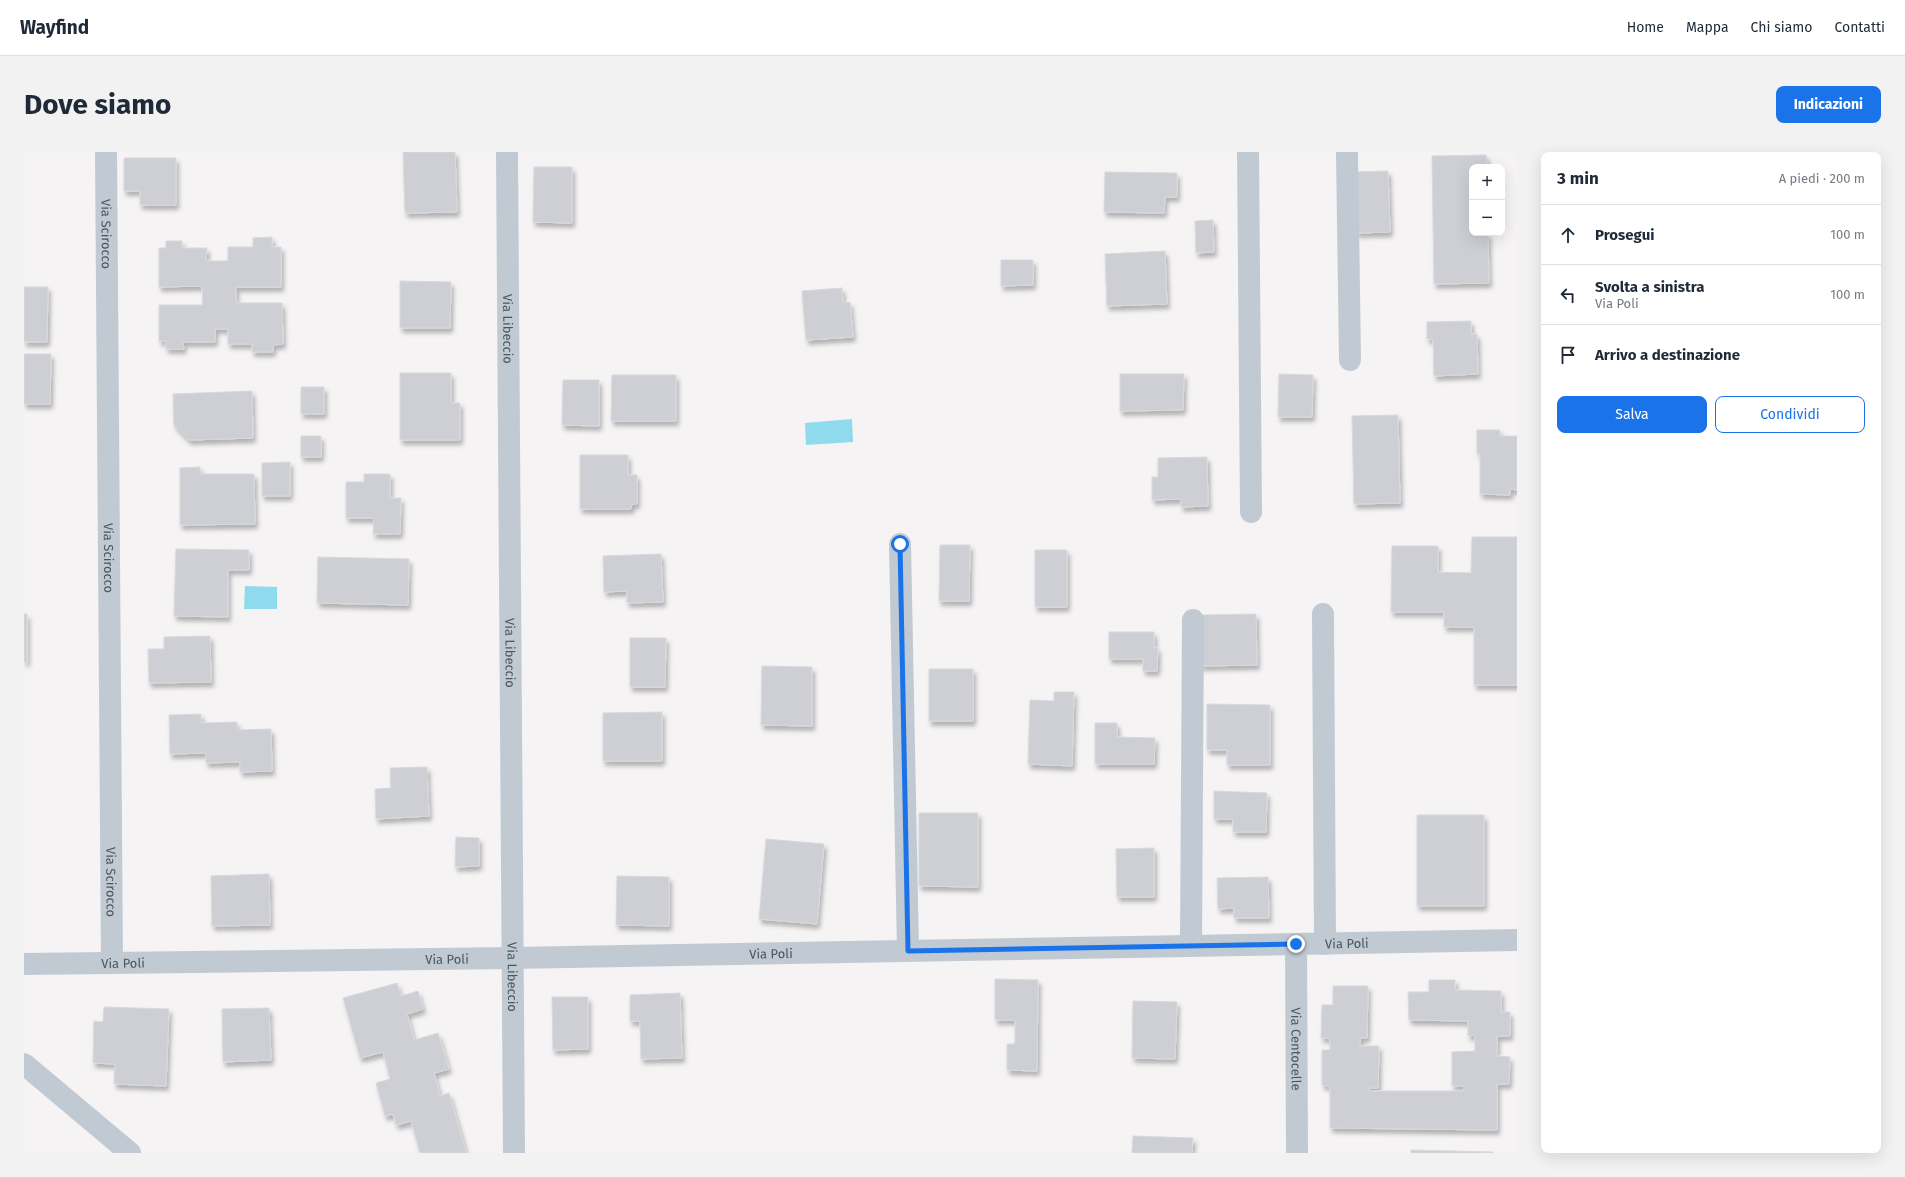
<!DOCTYPE html>
<html lang="it">
<head>
<meta charset="utf-8">
<style>
	:root { --surface:#fff; --page:#f2f2f3; --text:#1f2937; --muted:#747a83; --line:#e0e1e3; --accent:#1a73e8 }
	body { margin:0; font-family:"Fira Sans",sans-serif; background:var(--page); color:var(--text) }
	.controls { position:absolute; right:12px; top:12px; display:grid; overflow:hidden; border-radius:8px; box-shadow:0 4px 16px #0002 }
	.controls button { width:36px; height:36px; display:grid; place-items:center; padding:0; border:0; border-bottom:1px solid var(--line); background:var(--surface); color:var(--text); font:20px sans-serif }
	.stop { position:absolute; width:12px; height:12px; margin:-9px; border:3px solid #1a73e8; border-radius:50%; background:#fff }
	.stop.end { background:#1a73e8; border-color:#fff; box-shadow:0 1px 4px #0008 }
	.list { margin:0; padding:0; list-style:none }
	h2 { display:flex; justify-content:space-between; align-items:center; height:52px; margin:0; padding:0 16px; font-size:17px }
	h2 small { font-size:13px; font-weight:400; color:var(--muted) }
	.list li { display:grid; grid-template-columns:26px 1fr auto; gap:12px; align-items:center; box-sizing:border-box; height:60px; padding:0 16px; border-top:1px solid var(--line) }
	.list b { display:block; font-size:15px; white-space:nowrap }
	.list p { margin:0; font-size:13px; white-space:nowrap; color:var(--muted) }
	.list em { font-size:13px; font-style:normal; color:var(--muted) }
	.actions { display:flex; gap:8px; padding:12px 16px }
	.actions a { flex:1; padding:9px 0; border:1px solid var(--accent); border-radius:8px; text-align:center; font-size:14px; color:var(--accent) }
	.actions .main { background:var(--accent); color:#fff }
	.icon { flex:none; width:22px; height:22px; fill:none; stroke:currentColor; stroke-width:2; stroke-linecap:round; stroke-linejoin:round }
	.map { position:relative; flex:none; width:1493px; height:1001px; overflow:hidden; border-radius:8px }
	header { display:flex; align-items:center; gap:24px; box-sizing:border-box; height:56px; padding:0 20px; background:var(--surface); border-bottom:1px solid var(--line) }
	header strong { font-size:19px }
	nav { display:flex; gap:22px; margin-inline-start:auto; font-size:14px }
	.intro { display:flex; align-items:center; justify-content:space-between; box-sizing:border-box; height:96px; padding:0 24px }
	h1 { margin:0; font-size:28px }
	.button { padding:10px 18px; border-radius:8px; background:var(--accent); color:#fff; font-size:14px; font-weight:700 }
	main { display:flex; gap:24px; padding:0 24px }
	aside { flex:1; background:var(--surface); border-radius:8px; box-shadow:0 4px 16px #0002 }
	.map>svg:first-child { display:block }
	.water { fill:#90daee }
	.building { fill:#cdcfd5; stroke:#d7d9de; filter:url(#shadow) }
	.lines { fill:none; stroke-linecap:round; stroke-linejoin:round }
	.street { stroke:#c1cad2; stroke-width:22 }
	.route { stroke:#1a73e8; stroke-width:5 }
	.labels { text-anchor:middle; stroke-width:3.5; stroke-linejoin:round; paint-order:stroke }
	.street-label { font-size:13px; fill:#4a5661; stroke:#fff }
</style>
</head>
<body>
<header>
<strong>Wayfind</strong>
<nav><a>Home</a><a>Mappa</a><a>Chi siamo</a><a>Contatti</a></nav>
</header>
<div class="intro"><h1>Dove siamo</h1><a class="button">Indicazioni</a></div>
<main>
<div class="map">
<svg width="1493" height="1001" viewBox="0 0 1493 1001">
	<defs>
		<filter id="shadow"><feDropShadow dx="2.5" dy="4.5" stdDeviation="2" flood-color="#0004"/></filter>
	</defs>
	<rect width="100%" height="100%" fill="#f5f3f3"/>
	<path class="water" d="M828,267L829,290L782,293L781,271Z
		M221,434L253,435V457H220Z"/>
	<path class="building" d="M379,0H431L433,60L381,61Z
		M1462,3L1463,15H1448V81H1464L1465,131L1410,132L1408,4Z
		M100,6H152V53H116V39H100Z
		M510,15H548V71L509,70Z
		M1364,19L1366,80L1332,81L1330,20Z
		M1081,20L1153,21V45H1141L1140,61L1080,60Z
		M1189,68L1190,100L1172,101L1171,69Z
		M248,85V95H257V135H212V151H258L259,192L249,193V200H228V192H204V177H191V190H159L160,197H142V189H135V153H179L178,134L135,135V96H142V89H158V96H183L182,109H204V95H229V86Z
		M1141,99L1143,152L1083,154L1081,102Z
		M977,108H1009V133L977,134Z
		M376,129L427,130L426,176H376Z
		M0,135H24L23,190H0Z
		M818,136L819,151L826,150L829,185L782,188L778,139Z
		M1447,169V182H1453L1454,222L1410,224L1409,187H1403V170Z
		M0,202H27L26,252H0Z
		M376,221H427V251H436V288H376Z
		M1096,222H1160L1159,258L1096,259Z
		M1255,222L1289,223L1288,265H1254Z
		M588,223H652V269H587Z
		M539,228H575V274L538,273Z
		M277,235H300V262H277Z
		M228,239L229,286L165,288L150,273L149,242Z
		M1374,263L1376,351L1330,352L1328,264Z
		M1453,278H1476V284H1493V338L1486,337V343L1456,342V302L1453,301Z
		M277,284H297V305H277Z
		M556,303H604V323H613V352H608L607,357H556Z
		M1183,305L1184,354L1157,355V347L1128,348V325H1134V306Z
		M266,310V344H238V311Z
		M176,315V322H230L231,372L156,373V316Z
		M340,322H366V346H377L376,382H349L350,366H322V330H340Z
		M1448,385H1493V533H1450V475H1420V460H1367L1368,394H1414V420L1447,421Z
		M916,393H946L945,449H915Z
		M152,397L225,398V418H204V465L150,464Z
		M1011,398H1043V455H1011Z
		M637,402L639,450L603,451V439L580,440L579,404Z
		M294,405L385,407L384,453L293,451Z
		M0,462H3V510H0Z
		M1232,462L1233,513L1176,514L1175,463Z
		M1085,480H1130V496H1134L1133,519H1119V507H1085Z
		M186,484L187,530L125,531L124,497H140V485Z
		M606,486H642L641,535H606Z
		M738,514L788,515V574L737,573Z
		M905,517H949V569H905Z
		M1030,540H1050L1048,614L1004,612L1006,548L1030,549Z
		M1183,552L1246,553V613H1203V598H1183Z
		M638,560V609H579V561Z
		M177,562V571L213,570V578L247,577L248,619L216,620V610L182,611V601L146,602L145,563Z
		M1071,571H1093V585L1131,586L1130,612H1071Z
		M403,615L405,664L352,667L351,637L367,636L366,616Z
		M1190,639L1243,641L1242,680H1209V667H1190Z
		M895,661H954V735L895,734Z
		M1393,663H1460V754H1393Z
		M432,685L455,686V714L431,715Z
		M742,687L800,692L793,772L735,767Z
		M1130,696V745H1093L1092,697Z
		M245,722L246,773L188,774L187,724Z
		M593,724L645,725V774L592,773Z
		M1244,725L1245,766H1210V756L1194,757L1193,726Z
		M971,827L1014,828L1013,919L983,918V892H991V868H971Z
		M1405,828H1431V838L1477,839V860H1486V884H1473V904L1486,905L1485,932H1473V978L1306,976V934L1298,933V898H1306V886H1297L1298,853H1309V834H1344L1343,886H1336V894H1355L1354,936H1345V939H1440V934H1428V900L1451,899V883L1444,884V869L1385,868L1384,840H1405Z
		M373,831L377,844L394,839L399,857L383,862L390,888L414,881L425,917L410,921L416,944L425,941L442,1001H396L387,969L372,973L369,962L361,964L352,931L366,927L359,900L336,906L319,846Z
		M656,841L658,906L617,907L616,869H606V843Z
		M528,845H564V897L529,898Z
		M1109,849L1153,850L1151,907L1108,906Z
		M80,855L145,857L142,934L90,932L91,912L69,911L70,869L79,870Z
		M245,856L247,908L199,910L198,857Z
		M1109,984L1169,986L1168,1001H1108Z
		M1387,998L1469,1000V1001H1387Z"/>
	<g class="lines">
		<g class="street">
			<path id="s1" d="M82,0L88,811"/>
			<path id="s2" d="M483,0L490,1001"/>
			<path d="M1224,0L1227,360"/>
			<path d="M1323,0L1326,208"/>
			<path d="M876,392L884,799"/>
			<path d="M1299,462L1301,792"/>
			<path id="s3" d="M1272,792L1273,1001"/>
			<path d="M1167,794L1169,468"/>
			<path id="s4" d="M0,812L488,806L1493,788"/>
			<path d="M0,912L106,1001"/>
		</g>
	</g>
	<g class="lines">
		<path class="route" d="M876,392L884,799L1272,792"/>
	</g>
	<g class="labels">
		<g class="street-label">
			<text dy="5" stroke="none"><textPath href="#s1" startOffset="82">Via Scirocco</textPath></text>
			<text dy="5" stroke="none"><textPath href="#s2" startOffset="177">Via Libeccio</textPath></text>
			<text dy="5" stroke="none"><textPath href="#s1" startOffset="406">Via Scirocco</textPath></text>
			<text dy="5" stroke="none"><textPath href="#s2" startOffset="501">Via Libeccio</textPath></text>
			<text dy="5" stroke="none"><textPath href="#s1" startOffset="730">Via Scirocco</textPath></text>
			<text dy="5" stroke="none"><textPath href="#s4" startOffset="1323">Via Poli</textPath></text>
			<text dy="5" stroke="none"><textPath href="#s4" startOffset="747">Via Poli</textPath></text>
			<text dy="5" stroke="none"><textPath href="#s4" startOffset="423">Via Poli</textPath></text>
			<text dy="5" stroke="none"><textPath href="#s4" startOffset="99">Via Poli</textPath></text>
			<text dy="5" stroke="none"><textPath href="#s2" startOffset="825">Via Libeccio</textPath></text>
			<text dy="5" stroke="none"><textPath href="#s3" startOffset="105">Via Centocelle</textPath></text>
		</g>
	</g>
</svg>
<div class="controls">
<button>+</button>
<button>−</button>
</div>
<div class="stop" style="left:876px;top:392px"></div>
<div class="stop end" style="left:1272px;top:792px"></div>
</div>
<aside>
<h2>3 min<small>A piedi · 200 m</small></h2>
<ul class="list">
<li><svg class="icon" aria-label="ahead" viewBox="0 0 24 24"><path d="M12 20V5M6 11l6-6 6 6"/></svg><div><b>Prosegui</b></div><em>100 m</em></li>
<li><svg class="icon" aria-label="left" viewBox="0 0 24 24"><path d="M17 20v-9H6M10 6l-5 5 5 5"/></svg><div><b>Svolta a sinistra</b><p>Via Poli</p></div><em>100 m</em></li>
<li><svg class="icon" aria-label="arrive" viewBox="0 0 24 24"><path d="M6 21V4h12l-3 4 3 4H6"/></svg><div><b>Arrivo a destinazione</b></div></li>
</ul>
<div class="actions"><a class="main">Salva</a><a>Condividi</a></div>
</aside>
</main>
</body>
</html>
